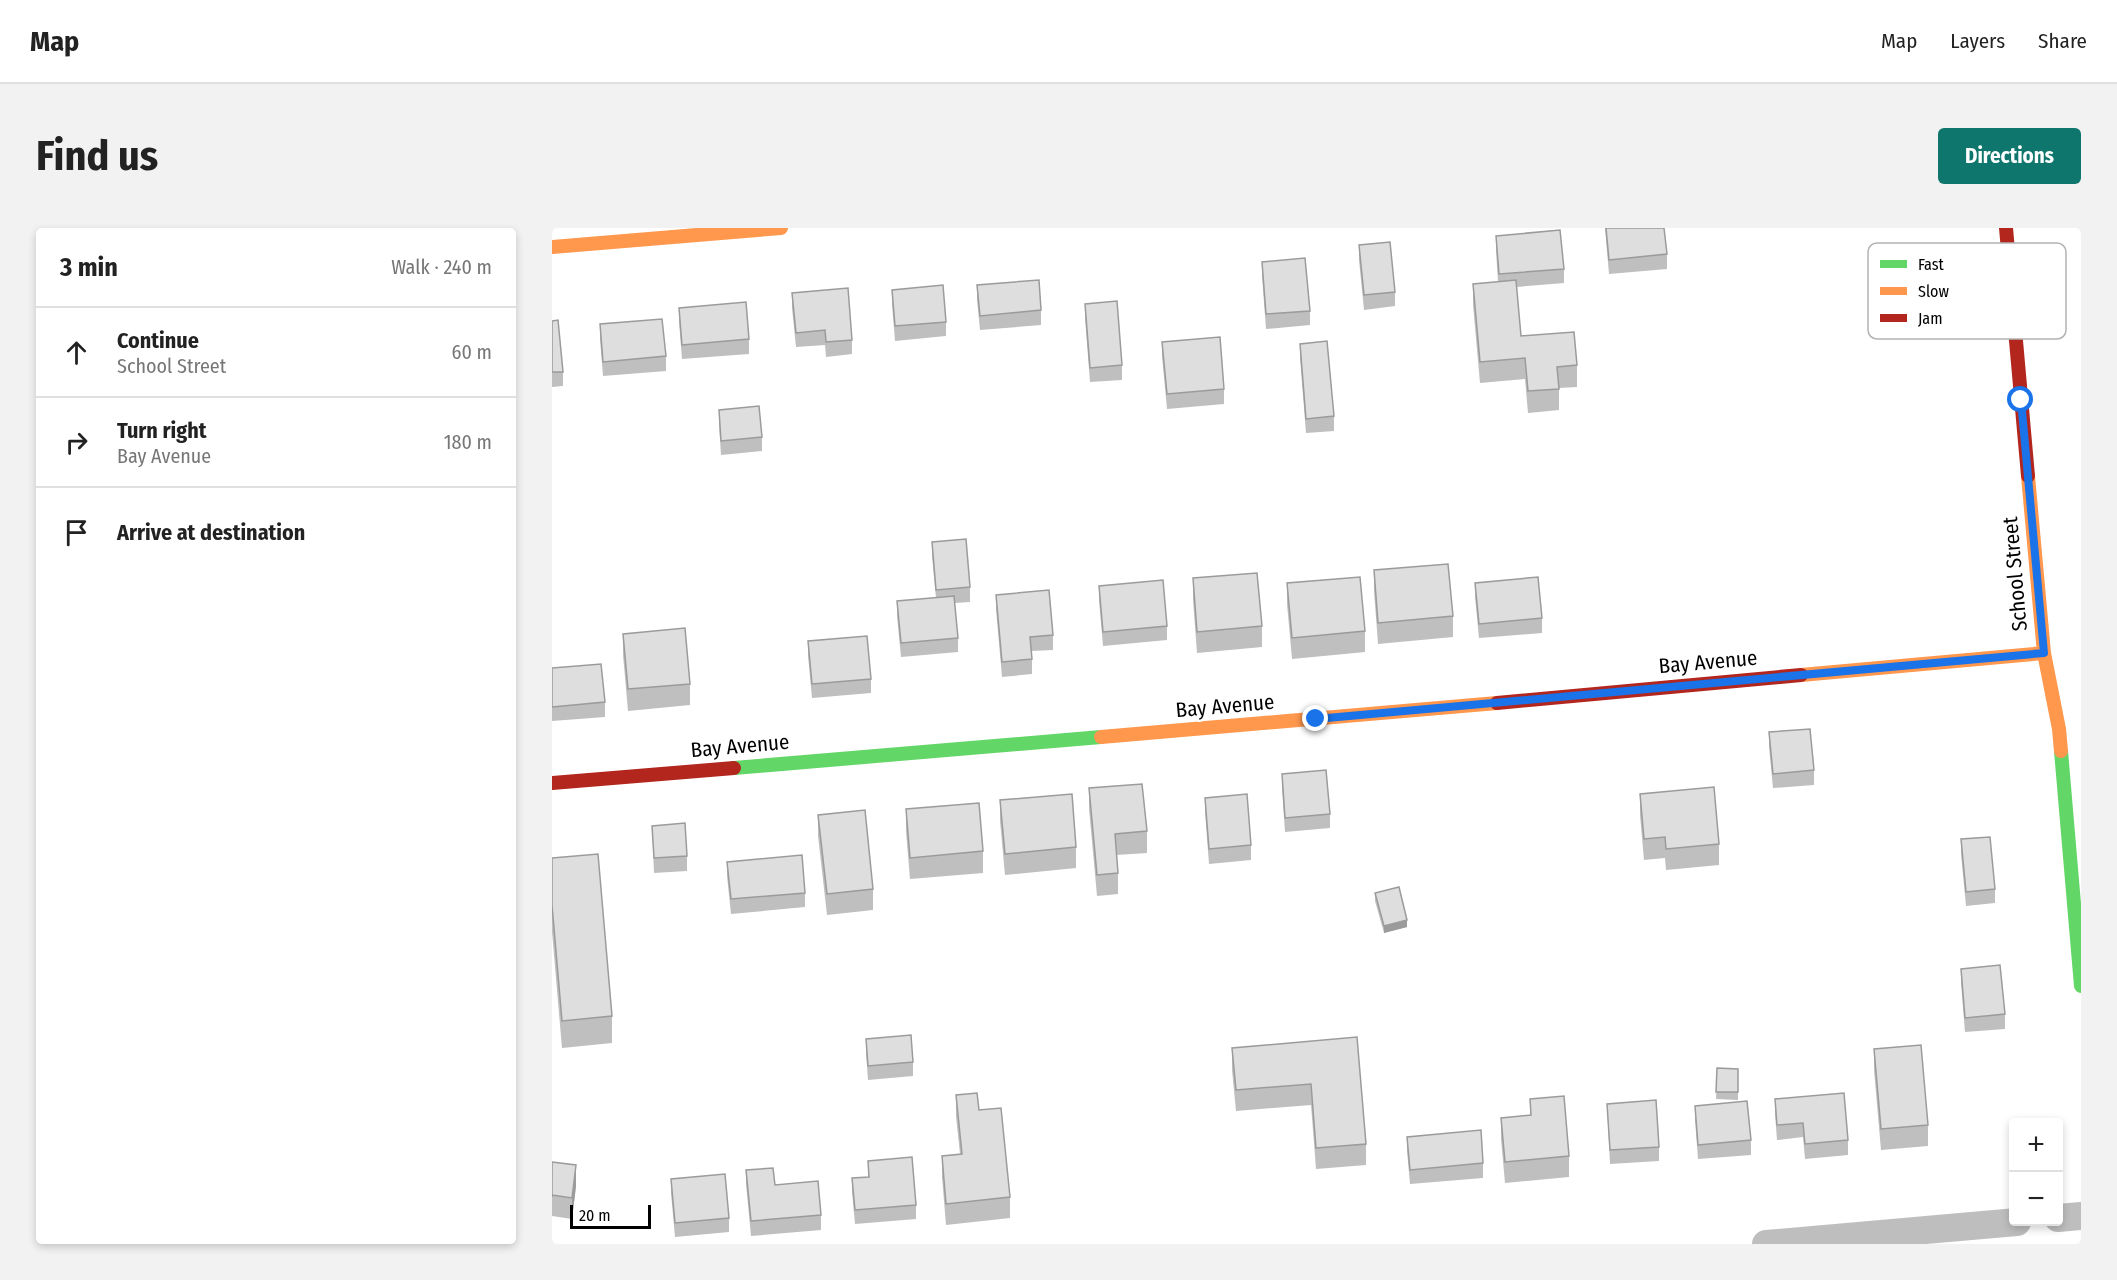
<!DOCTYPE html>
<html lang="en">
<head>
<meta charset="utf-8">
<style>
	:root { --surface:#fff; --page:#f2f2f2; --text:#222; --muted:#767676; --line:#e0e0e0; --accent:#0f766e }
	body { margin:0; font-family:"Fira Sans Condensed",sans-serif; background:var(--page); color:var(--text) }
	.controls { position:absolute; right:18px; bottom:18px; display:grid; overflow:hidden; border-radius:6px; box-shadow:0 3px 9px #0003 }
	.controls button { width:54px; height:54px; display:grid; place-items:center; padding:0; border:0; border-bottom:2px solid var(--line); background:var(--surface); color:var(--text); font:30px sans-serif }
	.scale { position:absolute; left:18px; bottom:15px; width:81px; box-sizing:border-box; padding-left:6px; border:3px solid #000; border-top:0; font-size:16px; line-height:21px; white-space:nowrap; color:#000; -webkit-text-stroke:4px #fff; paint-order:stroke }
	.stop { position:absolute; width:18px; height:18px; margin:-14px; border:4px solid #1a73e8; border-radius:50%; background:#fff }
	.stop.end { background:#1a73e8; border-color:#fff; box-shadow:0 2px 6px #0008 }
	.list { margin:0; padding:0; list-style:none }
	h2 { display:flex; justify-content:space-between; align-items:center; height:78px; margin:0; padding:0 24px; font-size:26px }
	h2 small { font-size:20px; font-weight:400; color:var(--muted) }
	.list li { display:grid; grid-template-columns:39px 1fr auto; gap:18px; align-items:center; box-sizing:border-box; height:90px; padding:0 24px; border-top:2px solid var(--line) }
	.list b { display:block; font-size:22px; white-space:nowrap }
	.list p { margin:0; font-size:20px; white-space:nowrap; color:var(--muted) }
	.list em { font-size:20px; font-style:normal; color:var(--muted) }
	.icon { flex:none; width:33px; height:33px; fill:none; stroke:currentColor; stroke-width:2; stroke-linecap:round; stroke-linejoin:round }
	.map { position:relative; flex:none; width:1529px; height:1016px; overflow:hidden; border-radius:6px }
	header { display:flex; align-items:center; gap:36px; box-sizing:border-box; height:84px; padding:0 30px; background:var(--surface); border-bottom:2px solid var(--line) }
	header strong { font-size:28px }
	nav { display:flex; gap:33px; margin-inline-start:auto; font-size:21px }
	.intro { display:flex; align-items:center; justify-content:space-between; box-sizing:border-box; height:144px; padding:0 36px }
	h1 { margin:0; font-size:42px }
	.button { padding:15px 27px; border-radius:6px; background:var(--accent); color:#fff; font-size:21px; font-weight:700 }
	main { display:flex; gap:36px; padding:0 36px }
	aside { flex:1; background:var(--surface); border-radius:6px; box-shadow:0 3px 9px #0003 }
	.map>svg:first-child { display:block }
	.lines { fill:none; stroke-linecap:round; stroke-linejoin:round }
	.street { stroke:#bebebe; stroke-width:28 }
	.fast { stroke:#63d668; stroke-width:14 }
	.slow { stroke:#ff974d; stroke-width:14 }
	.jam { stroke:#b3261e; stroke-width:14 }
	.wall { fill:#bfbfbf }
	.shaded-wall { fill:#9b9b9b }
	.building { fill:#dedede; stroke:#9b9b9b; stroke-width:1.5 }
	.route { stroke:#1a73e8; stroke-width:8 }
	.labels { text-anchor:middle; stroke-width:4.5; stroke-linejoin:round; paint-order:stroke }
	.street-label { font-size:21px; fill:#000; stroke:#fff }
	.key { fill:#fff; stroke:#b2b2b2; stroke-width:1.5 }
	.key-label { font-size:16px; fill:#000 }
</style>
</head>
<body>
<header>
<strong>Map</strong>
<nav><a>Map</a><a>Layers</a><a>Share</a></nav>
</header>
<div class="intro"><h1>Find us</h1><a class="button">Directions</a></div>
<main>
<aside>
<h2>3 min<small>Walk · 240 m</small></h2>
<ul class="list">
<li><svg class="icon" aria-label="ahead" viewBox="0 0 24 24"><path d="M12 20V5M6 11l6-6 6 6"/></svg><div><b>Continue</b><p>School Street</p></div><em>60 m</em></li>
<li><svg class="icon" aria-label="right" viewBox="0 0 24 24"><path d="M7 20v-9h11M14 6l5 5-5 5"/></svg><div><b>Turn right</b><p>Bay Avenue</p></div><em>180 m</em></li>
<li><svg class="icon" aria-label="arrive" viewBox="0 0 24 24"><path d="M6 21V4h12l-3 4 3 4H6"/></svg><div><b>Arrive at destination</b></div></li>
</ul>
</aside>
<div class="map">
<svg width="1529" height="1016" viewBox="0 0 1529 1016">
	<rect width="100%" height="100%" fill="#fff"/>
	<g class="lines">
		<path class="street" d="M1506,990L1529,988
			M1214,1016L1465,994"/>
		<path class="fast" d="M1509,523L1529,758
			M182,540L549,509"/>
		<path class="slow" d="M0,19L229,0
			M1476,248L1492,425L1507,501L1509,523
			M1249,447L1492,425
			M549,509L945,475"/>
		<path class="jam" d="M1454,0L1476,248
			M945,475L1249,447
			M0,555L182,540"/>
	</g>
	<path class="wall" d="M1053,0H1112L1115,26V41L1057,46Z
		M944,8L1012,41V55L964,59L969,108L1025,137V159L1007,160V182L976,185L973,151L928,155L921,77V56L946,54L944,22Z
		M807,17L843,64V78L812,82L807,32Z
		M710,34L758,83V97L714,101L710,48Z
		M425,57L489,82V97L428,102L425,72Z
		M340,62L394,94V108L343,113L340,76Z
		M240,65L300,112V126L274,129L273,117L244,119L240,80Z
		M533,76L570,137V152L538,154L533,90Z
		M127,80L197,111V126L130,131L127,94Z
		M0,93L11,144V158L0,159Z
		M48,96L114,128V143L51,148L48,111Z
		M610,114L672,161V176L615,181L610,128Z
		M748,116L782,188V203L754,205L748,130Z
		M167,182L210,209V223L169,227L167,196Z
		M380,314L418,359V374L403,375L406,410V424L349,429L345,388V373L384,370L380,328Z
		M822,342L901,388V409L826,416L822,363Z
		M641,350L710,398V419L645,425L641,372Z
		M735,355L813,403V424L740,431L735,376Z
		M923,355L990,390V405L927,410L923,369Z
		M547,358L615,398V412L551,418L547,372Z
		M444,367L501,407V422L480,423V446L450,449L444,381Z
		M71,406L138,456V477L76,483L71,427Z
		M256,413L319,451V465L260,470L256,428Z
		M0,440L53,474V489L0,493Z
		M1217,504L1262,542V557L1221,560L1217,519Z
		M730,546L778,586V600L733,604L730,560Z
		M537,560L595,603V625L564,627L566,645V666L545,668L537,581Z
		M1088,566L1167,616V637L1114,642L1113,630L1092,632L1088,587Z
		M653,570L699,617V632L657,636L653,584Z
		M448,572L524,619V640L453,647L448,593Z
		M354,581L431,623V645L358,651L354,603Z
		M266,587L321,661V682L275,687L266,608Z
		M100,598L135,628V643L102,645Z
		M1409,611L1443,661V675L1414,678L1409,626Z
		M0,630L60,788V815L10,820L0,704Z
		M175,634L253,665V679L179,686L175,648Z
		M823,665L855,699L832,705L823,673Z
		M1409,741L1453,786V801L1413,804L1409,755Z
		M805,809L814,916V937L764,941L759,877L684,883L680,842V820Z
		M314,811L361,834V848L316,852L314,825Z
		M1322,821L1376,897V918L1329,922L1322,842Z
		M1165,840L1186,841V872L1164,871Z
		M404,867L427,882L458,969V990L394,997L390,949V928L408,926L404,888Z
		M978,871L1017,928V949L953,955L949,911V890L978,887Z
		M1223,871L1296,912V927L1253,931L1251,909L1225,912L1223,886Z
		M1055,876L1107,919V933L1058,936Z
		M1143,878L1199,912V927L1146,931L1143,892Z
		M855,909L931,935V950L858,956L855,923Z
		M316,933L364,977V991L303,996L300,964V950L316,949Z
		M0,934L24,958L20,991L0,988Z
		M194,942L223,957L269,987V1002L199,1008L194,956Z
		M119,951L177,990V1004L123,1009L119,965Z"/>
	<path class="shaded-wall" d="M855,692V699L832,705V698Z
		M24,937V958L20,991V970Z"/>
	<path class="building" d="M1054,0H1112L1115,26L1057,32Z
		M1008,2L1012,41L947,46L944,8Z
		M838,14L843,64L812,67L807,17Z
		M753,30L758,83L714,86L710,34Z
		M487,52L489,82L428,88L425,57Z
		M964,52L969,108L1022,104L1025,137L1005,139L1007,161L976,163L973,130L928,134L921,56Z
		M391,57L394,94L343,98L340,62Z
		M296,60L300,112L274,114L273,102L244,105L240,65Z
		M565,73L570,137L538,140L533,76Z
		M194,74L197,111L130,117L127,80Z
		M110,91L114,128L51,134L48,96Z
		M6,92L11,144H0V93Z
		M668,109L672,161L615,166L610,114Z
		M775,113L782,188L754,191L748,116Z
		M207,178L210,209L169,213L167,182Z
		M414,311L418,359L384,362L380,314Z
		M896,336L901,388L826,395L822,342Z
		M705,345L710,398L645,404L641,350Z
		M808,349L813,403L740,410L735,355Z
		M986,349L990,390L927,396L923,355Z
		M611,352L615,398L551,404L547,358Z
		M497,362L501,407L478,409L480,431L450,434L444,367Z
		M402,368L406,410L349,415L345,373Z
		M133,400L138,456L76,461L71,406Z
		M315,408L319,451L260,456L256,413Z
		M49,436L53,474L0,479V440Z
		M1258,501L1262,542L1221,546L1217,504Z
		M774,542L778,586L733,590L730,546Z
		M590,556L595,603L563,606L566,645L545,647L537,560Z
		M1162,559L1167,616L1114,621L1113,609L1092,611L1088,566Z
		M520,566L524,619L453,626L448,572Z
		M695,566L699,617L657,621L653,570Z
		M427,575L431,623L358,630L354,581Z
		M313,582L321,661L275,666L266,587Z
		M133,595L135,628L102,630L100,598Z
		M1438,609L1443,661L1414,664L1409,611Z
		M46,626L60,788L10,793L0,677V630Z
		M250,627L253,665L179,671L175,634Z
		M847,659L855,692L832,698L823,665Z
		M1448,737L1453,786L1413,790L1409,741Z
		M359,807L361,834L316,838L314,811Z
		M805,809L814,916L764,920L759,856L684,862L680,820Z
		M1369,817L1376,897L1329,901L1322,821Z
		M1165,840L1186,841V864H1164Z
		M425,865L427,882L449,880L458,969L394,976L390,928L410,926L404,867Z
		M1292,865L1296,912L1253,916L1251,895L1225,897L1223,871Z
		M1012,868L1017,928L953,934L949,890L979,887L978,871Z
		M1104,872L1107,919L1058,922L1055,876Z
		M1195,873L1199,912L1146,917L1143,878Z
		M929,902L931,935L858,942L855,909Z
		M360,929L364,977L303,982L300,950L317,949L316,933Z
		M0,934L24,937L20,970L0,967V969Z
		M221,940L223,957L266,953L269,987L199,993L194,942Z
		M173,946L177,990L123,995L119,951Z"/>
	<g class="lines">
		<path class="route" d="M764,491L1492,425L1469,172"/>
	</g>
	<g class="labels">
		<g class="street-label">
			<text transform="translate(1463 346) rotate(-95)" y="7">School Street</text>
			<text transform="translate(1156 434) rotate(-5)" y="7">Bay Avenue</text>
			<text transform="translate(673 478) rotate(-5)" y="7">Bay Avenue</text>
			<text transform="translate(188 518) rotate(-5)" y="7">Bay Avenue</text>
		</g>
	</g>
	<rect x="1316" y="15" width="198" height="96" rx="9" class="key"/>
	<rect x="1328" y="32" width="27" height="8" fill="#63d668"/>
	<rect x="1328" y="59" width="27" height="8" fill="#ff974d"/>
	<rect x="1328" y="86" width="27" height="8" fill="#b3261e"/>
	<g class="key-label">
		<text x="1366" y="42">Fast</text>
		<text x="1366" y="69">Slow</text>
		<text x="1366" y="96">Jam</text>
	</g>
</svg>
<div class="controls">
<button>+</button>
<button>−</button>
</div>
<div class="scale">20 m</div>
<div class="stop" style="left:1469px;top:172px"></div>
<div class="stop end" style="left:764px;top:491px"></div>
</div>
</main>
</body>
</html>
